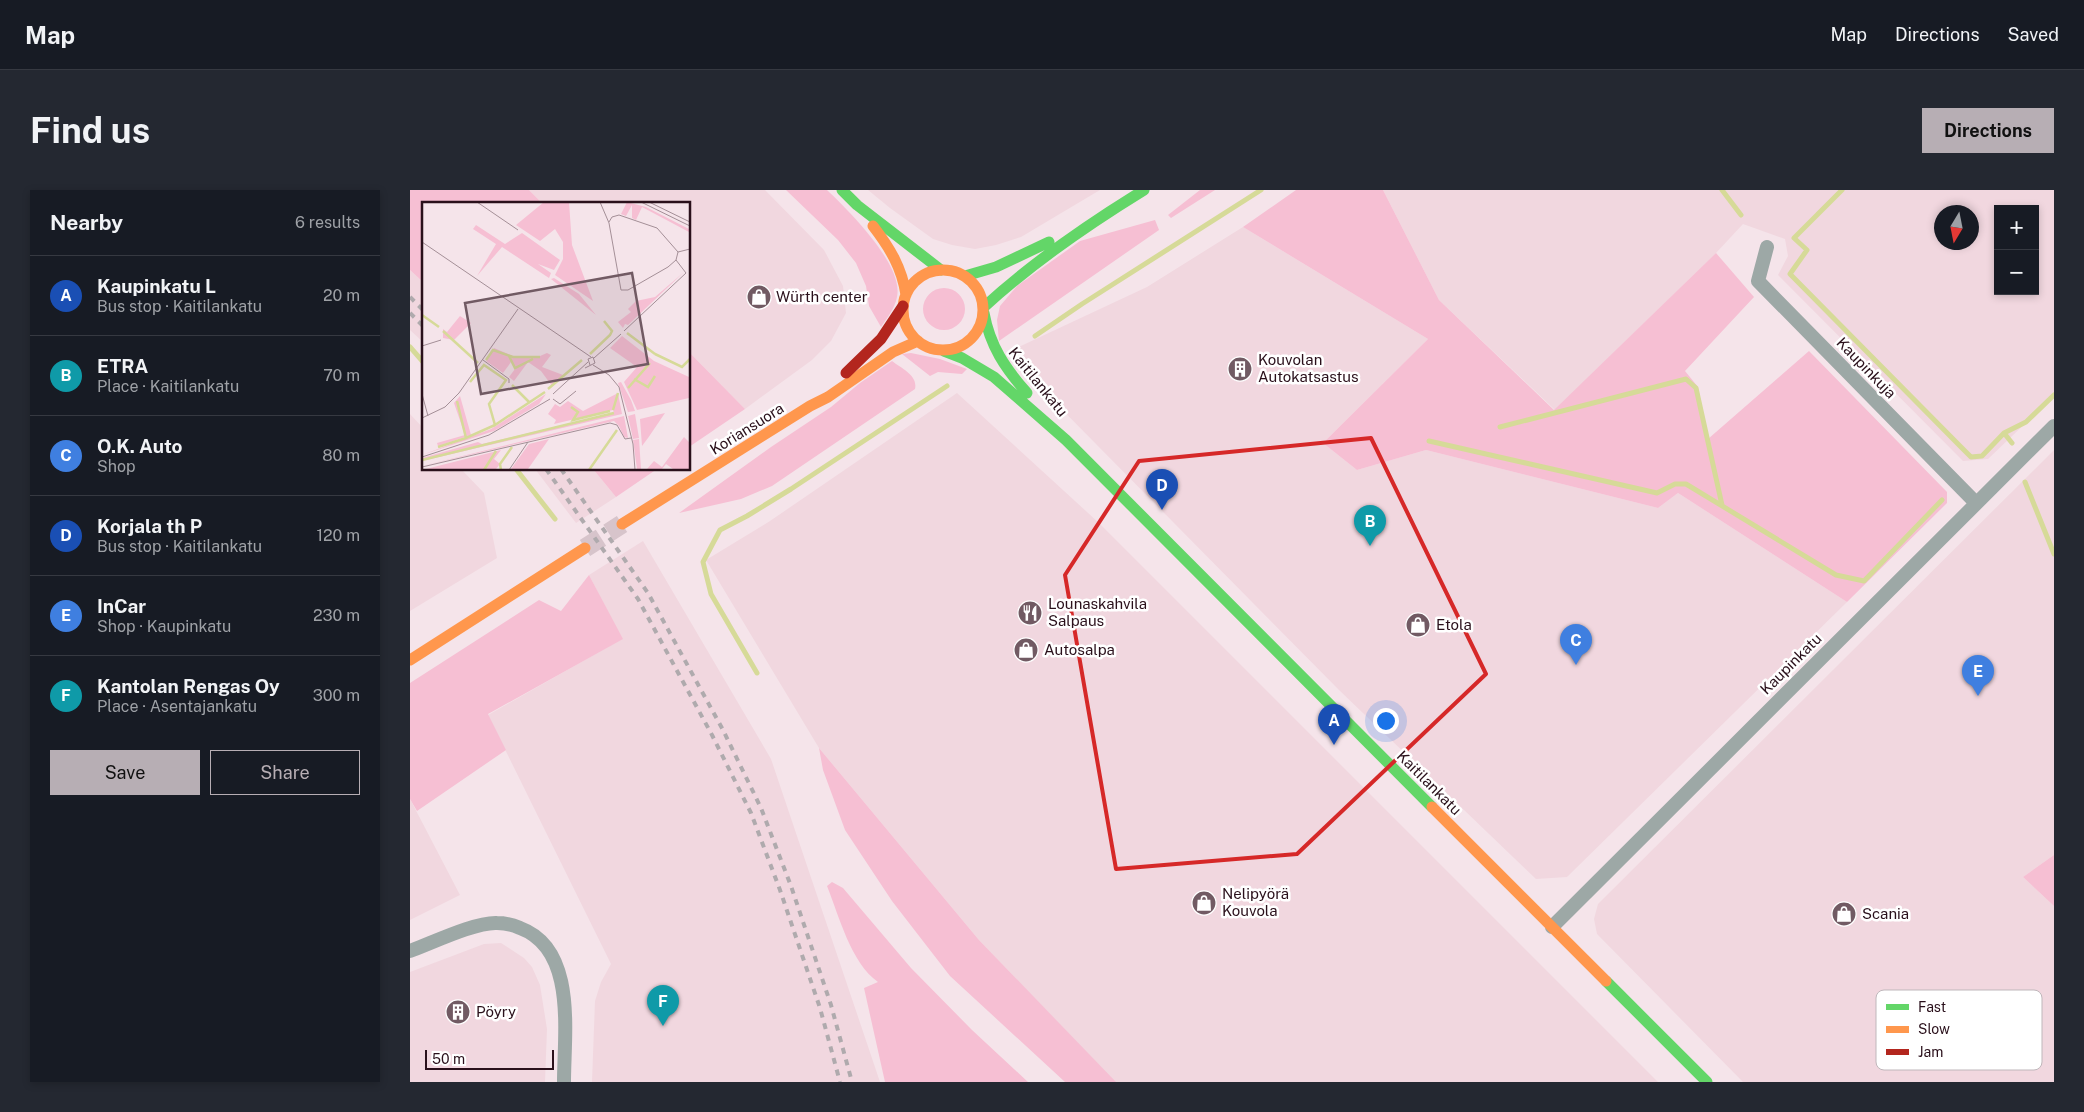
<!DOCTYPE html>
<html lang="en">
<head>
<meta charset="utf-8">
<style>
	:root { --surface:#171b24; --page:#242831; --text:#f1f3f6; --muted:#9ea1a6; --line:#363941; --accent:#b7aeb4 }
	body { margin:0; font-family:"Public Sans",sans-serif; background:var(--page); color:var(--text) }
	.controls { position:absolute; right:15px; top:15px; display:grid; overflow:hidden; border-radius:0px; box-shadow:0 2px 8px #0003 }
	.controls button { width:45px; height:45px; display:grid; place-items:center; padding:0; border:0; border-bottom:1px solid var(--line); background:var(--surface); color:var(--text); font:25px sans-serif }
	.compass { position:absolute; left:1524px; top:15px; width:45px; height:45px; border-radius:50%; background:var(--surface); box-shadow:0 2px 8px #0003; rotate:190deg }
	.scale { position:absolute; left:15px; bottom:12px; width:129px; box-sizing:border-box; padding-left:5px; border:2px solid #2a101b; border-top:0; font-size:14px; line-height:18px; white-space:nowrap; color:#2a101b; -webkit-text-stroke:4px #fff; paint-order:stroke }
	.you { position:absolute; left:975px; top:530px; width:18px; height:18px; margin:-12px; border:4px solid #fff; border-radius:50%; background:#1a73e8; box-shadow:0 0 0 8px #1a73e833 }
	.badge { display:grid; place-items:center; width:32px; height:32px; border-radius:50%; background:var(--accent); color:#fff; font-size:16px; font-weight:700 }
	.pin { position:absolute; translate:-50% -41px; filter:drop-shadow(0 1px 2px #0008) }
	.pin::after { content:''; position:absolute; top:26px; width:18px; height:15px; background:inherit; clip-path:polygon(0 0,100% 0,50% 100%) }
	.list { margin:0; padding:0; list-style:none }
	h2 { display:flex; justify-content:space-between; align-items:center; height:65px; margin:0; padding:0 20px; font-size:21px }
	h2 small { font-size:16px; font-weight:400; color:var(--muted) }
	.list li { display:grid; grid-template-columns:32px 1fr auto; gap:15px; align-items:center; box-sizing:border-box; height:80px; padding:0 20px; border-top:1px solid var(--line) }
	.list b { display:block; font-size:19px; white-space:nowrap }
	.list p { margin:0; font-size:16px; white-space:nowrap; color:var(--muted) }
	.list em { font-size:16px; font-style:normal; color:var(--muted) }
	.actions { display:flex; gap:10px; padding:15px 20px }
	.actions a { flex:1; padding:11px 0; border:1px solid var(--accent); border-radius:0px; text-align:center; font-size:18px; color:var(--accent) }
	.actions .main { background:var(--accent); color:#111 }
	.map { position:relative; flex:none; width:1644px; height:892px; overflow:hidden; border-radius:0px }
	header { display:flex; align-items:center; gap:30px; box-sizing:border-box; height:70px; padding:0 25px; background:var(--surface); border-bottom:1px solid var(--line) }
	header strong { font-size:24px }
	nav { display:flex; gap:28px; margin-inline-start:auto; font-size:18px }
	.intro { display:flex; align-items:center; justify-content:space-between; box-sizing:border-box; height:120px; padding:0 30px }
	h1 { margin:0; font-size:35px }
	.button { padding:12px 22px; border-radius:0px; background:var(--accent); color:#111; font-size:18px; font-weight:700 }
	main { display:flex; gap:30px; padding:0 30px }
	aside { flex:1; background:var(--surface); border-radius:0px; box-shadow:0 2px 8px #0003 }
	.map>svg:first-child { display:block }
	.built { fill:#f1d7df; fill-rule:evenodd }
	.green { fill:#f6bfd3 }
	.lines { fill:none; stroke-linecap:round; stroke-linejoin:round }
	.stream { stroke:#d6da98; stroke-width:5 }
	.secondary-tunnel { stroke:#d7c4cb; stroke-width:19; stroke-dasharray:19 9; stroke-linecap:butt }
	.street { stroke:#9da8a6; stroke-width:14 }
	.fast { stroke:#63d668; stroke-width:11 }
	.slow { stroke:#ff974d; stroke-width:11 }
	.jam { stroke:#b3261e; stroke-width:11 }
	.rail { stroke:#afaaad; stroke-width:4; stroke-dasharray:6 6; stroke-linecap:butt }
	.marked { fill:none; stroke:#d62828; stroke-width:4; stroke-linejoin:round }
	.labels { text-anchor:middle; stroke-width:5; stroke-linejoin:round; paint-order:stroke }
	.poi-label { font-size:15px; fill:#2a101b; stroke:#fff; text-anchor:start }
	.street-label { font-size:15px; fill:#2a101b; stroke:#fff }
	.inset-river { fill:none; stroke:#d6da98; stroke-width:2.5 }
	.inset-road { fill:none; stroke:#a48f97; stroke-width:1 }
	.view { fill:#715a63; fill-opacity:0.15; stroke:#715a63; stroke-width:2.5 }
	.inset-edge { fill:none; stroke:#2a101b; stroke-width:2.5 }
	.key { fill:#fff; stroke:#bfb7bb; stroke-width:1 }
	.key-label { font-size:14px; fill:#2a101b }
</style>
</head>
<body>
<header>
<strong>Map</strong>
<nav><a>Map</a><a>Directions</a><a>Saved</a></nav>
</header>
<div class="intro"><h1>Find us</h1><a class="button">Directions</a></div>
<main>
<aside>
<h2>Nearby<small>6 results</small></h2>
<ul class="list">
<li><span class="badge" style="background:#1a4fb4">A</span><div><b>Kaupinkatu L</b><p>Bus stop · Kaitilankatu</p></div><em>20 m</em></li>
<li><span class="badge" style="background:#0f9aa8">B</span><div><b>ETRA</b><p>Place · Kaitilankatu</p></div><em>70 m</em></li>
<li><span class="badge" style="background:#3f7fe0">C</span><div><b>O.K. Auto</b><p>Shop</p></div><em>80 m</em></li>
<li><span class="badge" style="background:#1a4fb4">D</span><div><b>Korjala th P</b><p>Bus stop · Kaitilankatu</p></div><em>120 m</em></li>
<li><span class="badge" style="background:#3f7fe0">E</span><div><b>InCar</b><p>Shop · Kaupinkatu</p></div><em>230 m</em></li>
<li><span class="badge" style="background:#0f9aa8">F</span><div><b>Kantolan Rengas Oy</b><p>Place · Asentajankatu</p></div><em>300 m</em></li>
</ul>
<div class="actions"><a class="main">Save</a><a>Share</a></div>
</aside>
<div class="map">
<svg width="1644" height="892" viewBox="0 0 1644 892">
	<rect width="100%" height="100%" fill="#f5e4ea"/>
	<path class="built" d="M119,0H355L414,60L433,96L436,123L421,151L402,170L335,219L279,162V14H133Z
		M458,0H690L611,47L586,55L565,59L542,55L523,49L480,18Z
		M973,0H1644V206L1578,269L1553,271L1368,85L1378,66L1375,49L1333,34L1306,63L1145,220L1029,110ZM1588,19H1625V101H1588ZM1532,22H1562V52H1532Z
		M833,37L1018,149L913,253L947,280L1016,260L1248,318L1268,303L1437,412L1157,687L1126,689L929,500L603,170L602,160L737,97Z
		M0,80L14,93V153L0,140Z
		M547,203L689,333L1248,892H705L569,750L409,558L296,370L360,331Z
		M0,224L14,239V279H51L74,303L87,368L0,421Z
		M1644,260V665L1613,687L1644,716V892H1333L1187,744L1184,729L1188,714Z
		M125,279H183L206,307L166,333Z
		M233,351L361,569L470,892H182L185,811L191,792L201,774L78,525L212,449L179,385Z
		M0,609L50,705L0,730Z
		M91,753L114,768L122,777L130,795L137,839L135,892H0V782L74,754Z"/>
	<path class="green" d="M0,0H119L133,14H14V93L0,80Z
		M376,0H417C439,21 494,75 487,107C485,118 477,128 471,137L459,116L456,96L446,73L428,50Z
		M790,0H805L761,28L758,25Z
		M886,0H973L1029,110L1144,220L1306,63L1344,107L1275,181L1288,197L1298,249L1399,161L1537,302V313L1437,412L1268,303L1248,318L1016,260L947,280L913,253L1018,149L833,37Z
		M745,30L749,40L589,151L587,130L590,116L607,96L670,51Z
		M513 119a21 21 0 1 1 42 0a21 21 0 1 1-42 0Z
		M279,162L335,219L279,257Z
		M501,163L530,169L557,179L552,184L528,182L520,186L492,164Z
		M482,171C492,179 508,185 505,199L362,296L331,309L269,323L361,257L421,217L450,193Z
		M183,279H247L206,307Z
		M179,385L213,449L78,524L96,560L7,621L0,609V493L129,410L151,421Z
		M409,558L569,750L706,892H655L540,786L482,711L435,640L413,580Z
		M1644,665V716L1613,687Z
		M422,692L433,698L501,778L562,840L618,892H475L454,798L468,792C441,773 429,726 417,696Z"/>
	<g class="lines">
		<path class="stream" d="M1312,0L1331,25
			M1432,0L1384,48L1397,60L1380,84L1549,255L1561,267L1572,266L1594,243L1616,232L1644,205
			M625,146L672,114L851,0
			M0,157L14,173
			M1090,237L1276,189L1286,198L1312,315
			M1594,243L1602,253
			M1019,251L1247,303L1265,294H1276L1426,385L1454,391L1532,310
			M106,279L145,329
			M1615,292L1644,364
			M347,483L301,404L293,372L310,340L337,326L381,299L537,196"/>
		<path class="secondary-tunnel" d="M175,358L212,334"/>
		<path class="street" d="M1357,57L1348,91L1566,313
			M1142,737L1644,236
			M0,761C22,753 65,732 87,733C95,733 103,735 110,738C167,759 154,843 154,892"/>
		<path class="fast" d="M432,0L447,15L531,80
			M555,86L586,77L639,52
			M574,117C623,72 677,35 734,0
			M574,123C580,156 595,178 617,203
			M534,161L552,168L584,187L656,250L1022,617
			M1196,791L1297,892"/>
		<path class="slow" d="M463,36C480,58 492,78 496,105
			M493 120a40 40 0 1 1 80 0a40 40 0 1 1-80 0Z
			M212,334L400,216L418,207L483,162L508,151
			M0,470L175,358
			M1022,617L1196,791"/>
		<path class="jam" d="M436,183L471,149L493,116"/>
		<path class="rail" d="M0,107L14,121
			M0,123L14,137
			M136,279L228,409L302,545L341,623L370,700L410,818L430,892
			M151,279L238,403L313,540L351,618L381,696L421,815L442,892"/>
	</g>
	<path class="marked" d="M961,248L1076,484L887,664L706,679L655,385L729,271Z"/>
	<defs>
		<symbol id="shop-disc" viewBox="-11 -11 22 22"><circle r="9.5" fill="#715a63" stroke="#fff"/><path d="M-5-2.5h2.3a2.7 3.5 0 0 1 5.4 0H5L5.5 6h-11ZM-1.5-2.5h3a1.5 2.3 0 0 0-3 0Z" fill="#fff"/></symbol>
		<symbol id="building-disc" viewBox="-11 -11 22 22"><circle r="9.5" fill="#715a63" stroke="#fff"/><path d="M-4-6H4V6H1V3H-1V6H-4ZM-2.5-4.3h1.7v1.8h-1.7ZM.8-4.3h1.7v1.8H.8ZM-2.5-1h1.7V.8h-1.7ZM.8-1h1.7V.8H.8Z" fill="#fff"/></symbol>
		<symbol id="restaurant-disc" viewBox="-11 -11 22 22"><circle r="9.5" fill="#715a63" stroke="#fff"/><path d="M-5-6h1v4h1v-4h1v4h1v-4h1v5L-1.5 .5V6h-2V.5L-5-1ZM5-6V6H3V1.5H1.5Q1.5-4 5-6Z" fill="#fff"/></symbol>
	</defs>
	<g fill-rule="evenodd">
		<use href="#shop-disc" x="335" y="93" width="28" height="28"/>
		<use href="#building-disc" x="816" y="165" width="28" height="28"/>
		<use href="#restaurant-disc" x="606" y="409" width="28" height="28"/>
		<use href="#shop-disc" x="994" y="421" width="28" height="28"/>
		<use href="#shop-disc" x="602" y="446" width="28" height="28"/>
		<use href="#shop-disc" x="780" y="699" width="28" height="28"/>
		<use href="#shop-disc" x="1420" y="710" width="28" height="28"/>
		<use href="#building-disc" x="34" y="808" width="28" height="28"/>
	</g>
	<g class="labels">
		<g class="poi-label">
			<text x="366" y="112">Würth center</text>
			<text x="848" y="175">Kouvolan<tspan x="848" dy="17">Autokatsastus</tspan></text>
			<text x="638" y="419">Lounaskahvila<tspan x="638" dy="17">Salpaus</tspan></text>
			<text x="1026" y="440">Etola</text>
			<text x="634" y="465">Autosalpa</text>
			<text x="812" y="709">Nelipyörä<tspan x="812" dy="17">Kouvola</tspan></text>
			<text x="1452" y="729">Scania</text>
			<text x="66" y="827">Pöyry</text>
		</g>
		<g class="street-label">
			<text transform="translate(1456 178) rotate(46)" y="5">Kaupinkuja</text>
			<text transform="translate(628 192) rotate(51)" y="5">Kaitilankatu</text>
			<text transform="translate(337 239) rotate(-32)" y="5">Koriansuora</text>
			<text transform="translate(1381 474) rotate(-45)" y="5">Kaupinkatu</text>
			<text transform="translate(1019 593) rotate(45)" y="5">Kaitilankatu</text>
		</g>
	</g>
	<g transform="translate(12 12)">
		<rect width="268" height="268" fill="#f5e4ea"/>
		<path d="M122,0H147L150,43L171,99L133,73L141,57V40L133,27L118,39L94,23ZM205,0L224,5L267,27V30L220,5L214,18L210,16V3L204,14L199,12ZM54,23L83,42L100,31L138,58L132,68L116,62L129,71L127,76L80,45L55,74L74,42L51,27ZM262,70L206,123L203,122L201,126L196,120L209,110L206,107L214,99L233,95ZM132,76L157,92L174,113L129,77ZM38,114L49,121L32,138L21,136V127L25,130ZM200,134L232,159L267,175V196L215,208L202,180L215,165L188,146ZM72,146L91,154H118L125,151L129,153L120,165L141,173L130,184L119,169L106,160L92,179L87,175L93,167L89,160L81,171L64,159ZM199,180L209,198L213,209L206,210L196,181ZM196,191L200,212L0,259V256L56,240L60,242L192,211L191,208L132,222L134,218L126,212L133,202L138,205L146,199L161,209ZM124,192L117,202L72,229L0,253L69,227ZM38,194L49,233L16,244L15,241L43,233L32,201ZM243,211L226,236L220,244L218,217ZM213,212L217,236L211,237L206,214ZM202,214L206,236L202,235L197,224L192,219L0,264ZM262,235L267,240V267H251L244,262L240,267H225L232,259L240,265ZM127,237L106,267H89L107,242ZM217,237L219,267H215L211,238ZM79,248L72,257L78,262L74,267L0,268Z" fill="#f6bfd3"/>
		<path class="inset-river" d="M0,113L17,125M21,129L56,161M205,131L233,152M168,152L188,133L190,129L182,119M233,152L260,165L268,157M87,154L93,166L111,157M64,158L71,148L91,155H118M212,177L226,185L233,174M48,180L62,163L84,178L67,202L73,223L123,190M90,183L107,200M206,186L228,161M126,187L160,158M35,199L44,236L73,223M149,205L156,210L151,218L188,209M191,208L196,191M16,245L44,236M0,258L192,211M62,268L74,249M79,268L78,262L90,245M167,268L195,228"/>
		<path class="inset-road" d="M55,0L96,28M178,0L187,21L199,88H206L246,65L254,58L256,50L268,47M219,0L268,24M227,0L268,20M187,20L190,15L197,13L235,26L256,50M0,40L169,155M254,58L264,71M202,129L264,71M0,144L19,138M172,156L199,132M61,158L87,177V181M171,163L187,173L197,185L211,242L213,268M163,166L173,161L171,155L166,157L168,163M0,192L6,214M131,192L166,160M131,197L138,202L154,189M0,216L23,205L37,191L96,107M0,255L67,233L128,197M0,265L188,221L195,223L203,237L209,236M87,268L106,240"/>
		<path class="view" d="M210,71L226,162L59,192L43,101Z"/>
		<rect width="268" height="268" class="inset-edge"/>
	</g>
	<rect x="1466" y="800" width="166" height="80" rx="8" class="key"/>
	<rect x="1476" y="814" width="23" height="6" fill="#63d668"/>
	<rect x="1476" y="836" width="23" height="7" fill="#ff974d"/>
	<rect x="1476" y="859" width="23" height="6" fill="#b3261e"/>
	<g class="key-label">
		<text x="1508" y="822">Fast</text>
		<text x="1508" y="844">Slow</text>
		<text x="1508" y="867">Jam</text>
	</g>
</svg>
<div class="controls">
<button>+</button>
<button>−</button>
</div>
<svg class="compass" viewBox="-18 -18 36 36"><path d="M0-13l5 13h-10z" fill="#e53935"/><path d="M0 13l5-13h-10z" fill="#9ea1a6"/></svg>
<div class="scale">50 m</div>
<div class="you"></div>
<div class="pin badge" style="left:924px;top:555px;background:#1a4fb4">A</div>
<div class="pin badge" style="left:960px;top:356px;background:#0f9aa8">B</div>
<div class="pin badge" style="left:1166px;top:475px;background:#3f7fe0">C</div>
<div class="pin badge" style="left:752px;top:320px;background:#1a4fb4">D</div>
<div class="pin badge" style="left:1568px;top:506px;background:#3f7fe0">E</div>
<div class="pin badge" style="left:253px;top:836px;background:#0f9aa8">F</div>
</div>
</main>
</body>
</html>
